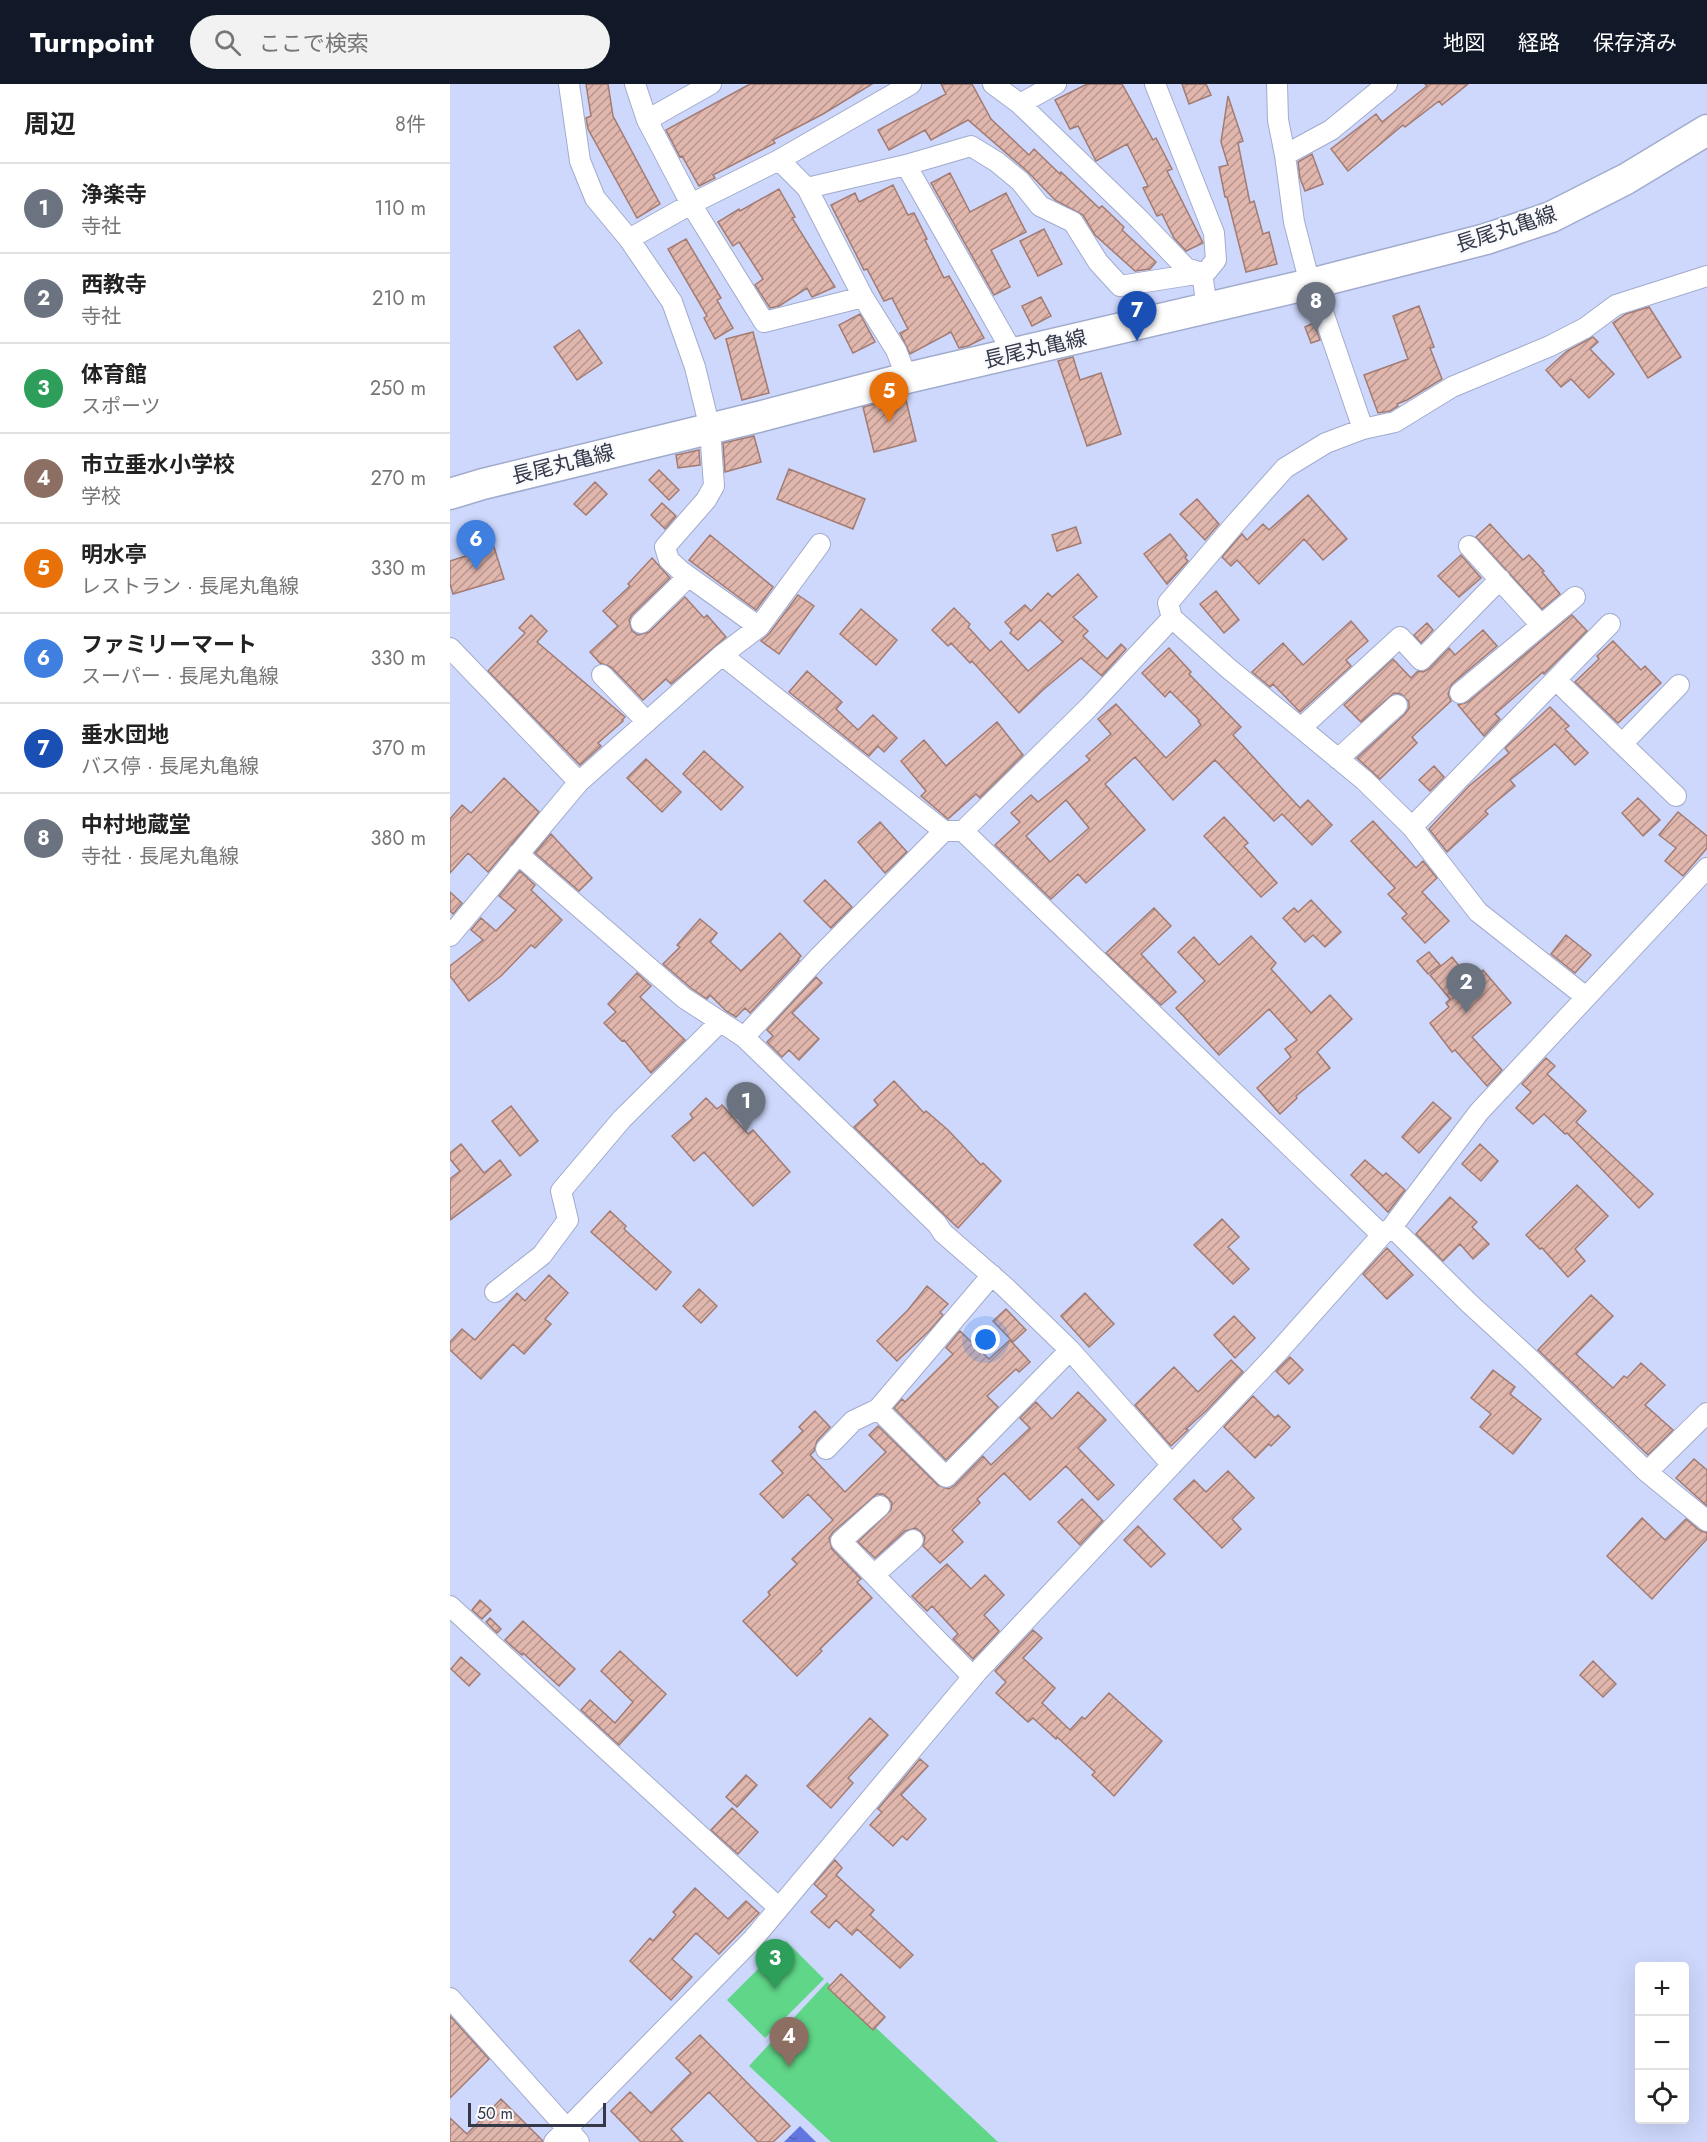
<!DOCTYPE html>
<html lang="ja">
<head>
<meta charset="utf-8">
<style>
	:root { --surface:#fff; --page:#f2f2f2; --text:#222; --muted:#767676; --line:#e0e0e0; --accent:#111827 }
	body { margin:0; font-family:Jost,"Noto Sans JP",sans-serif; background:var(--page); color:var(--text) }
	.controls { position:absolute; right:18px; bottom:18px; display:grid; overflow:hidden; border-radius:6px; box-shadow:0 6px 24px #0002 }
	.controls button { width:54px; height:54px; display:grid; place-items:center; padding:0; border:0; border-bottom:2px solid var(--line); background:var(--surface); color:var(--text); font:30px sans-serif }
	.scale { position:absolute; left:18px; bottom:15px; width:138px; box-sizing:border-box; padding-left:6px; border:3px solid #353947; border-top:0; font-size:16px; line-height:21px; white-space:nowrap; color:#353947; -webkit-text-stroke:4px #f9fafe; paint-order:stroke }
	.you { position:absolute; left:536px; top:1256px; width:21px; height:21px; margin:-15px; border:4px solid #fff; border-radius:50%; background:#1a73e8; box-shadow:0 0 0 9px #1a73e833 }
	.badge { display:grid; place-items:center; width:39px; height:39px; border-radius:50%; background:var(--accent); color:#fff; font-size:20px; font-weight:700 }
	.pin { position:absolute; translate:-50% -50px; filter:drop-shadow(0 2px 3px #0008) }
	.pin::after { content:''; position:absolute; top:32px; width:21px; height:18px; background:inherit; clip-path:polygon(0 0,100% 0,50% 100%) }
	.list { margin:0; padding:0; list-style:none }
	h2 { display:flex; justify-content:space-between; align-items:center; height:78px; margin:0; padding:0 24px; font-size:26px }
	h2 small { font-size:20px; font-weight:400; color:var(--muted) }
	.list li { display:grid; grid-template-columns:39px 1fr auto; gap:18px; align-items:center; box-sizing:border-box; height:90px; padding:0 24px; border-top:2px solid var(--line) }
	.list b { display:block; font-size:22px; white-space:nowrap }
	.list p { margin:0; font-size:20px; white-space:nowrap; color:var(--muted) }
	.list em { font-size:20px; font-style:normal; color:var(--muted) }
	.icon { flex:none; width:33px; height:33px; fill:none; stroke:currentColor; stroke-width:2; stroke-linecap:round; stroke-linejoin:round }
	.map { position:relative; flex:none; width:1257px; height:2058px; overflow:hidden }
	header { display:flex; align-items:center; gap:36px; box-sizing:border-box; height:84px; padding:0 30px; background:var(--accent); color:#fff }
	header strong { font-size:28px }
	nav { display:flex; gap:33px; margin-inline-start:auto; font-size:21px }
	.search { width:420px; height:54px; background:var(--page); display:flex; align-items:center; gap:15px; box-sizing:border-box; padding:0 21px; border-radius:33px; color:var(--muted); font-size:22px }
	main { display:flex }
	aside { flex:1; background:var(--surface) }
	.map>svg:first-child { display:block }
	.grass { fill:#60d688 }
	.water { fill:url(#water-ripples) }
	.building { fill:url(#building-hatch); stroke:#a27b73; stroke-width:1.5; fill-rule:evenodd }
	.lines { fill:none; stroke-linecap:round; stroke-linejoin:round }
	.minor-casing { stroke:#a1abcd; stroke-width:22 }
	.primary-casing { stroke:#a1abcd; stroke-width:33 }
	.minor { stroke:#fff; stroke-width:20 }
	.primary { stroke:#fff; stroke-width:30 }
	.labels { text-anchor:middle; stroke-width:4.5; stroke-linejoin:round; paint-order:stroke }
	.street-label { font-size:21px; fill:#353947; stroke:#f9fafe }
</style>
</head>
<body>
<header>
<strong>Turnpoint</strong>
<div class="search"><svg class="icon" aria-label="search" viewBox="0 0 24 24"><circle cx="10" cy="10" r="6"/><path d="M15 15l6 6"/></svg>ここで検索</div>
<nav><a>地図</a><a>経路</a><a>保存済み</a></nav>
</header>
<main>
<aside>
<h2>周辺<small>8件</small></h2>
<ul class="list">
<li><span class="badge" style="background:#6b7280">1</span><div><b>浄楽寺</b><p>寺社</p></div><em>110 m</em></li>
<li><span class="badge" style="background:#6b7280">2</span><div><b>西教寺</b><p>寺社</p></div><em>210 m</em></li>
<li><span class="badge" style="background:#2e9e5b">3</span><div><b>体育館</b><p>スポーツ</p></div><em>250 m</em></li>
<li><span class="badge" style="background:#8d6e63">4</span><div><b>市立垂水小学校</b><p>学校</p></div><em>270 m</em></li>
<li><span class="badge" style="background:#e8710a">5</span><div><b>明水亭</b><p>レストラン · 長尾丸亀線</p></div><em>330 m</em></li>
<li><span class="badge" style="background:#3f7fe0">6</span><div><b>ファミリーマート</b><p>スーパー · 長尾丸亀線</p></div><em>330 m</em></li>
<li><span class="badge" style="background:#1a4fb4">7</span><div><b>垂水団地</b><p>バス停 · 長尾丸亀線</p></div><em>370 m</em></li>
<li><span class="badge" style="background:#6b7280">8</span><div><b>中村地蔵堂</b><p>寺社 · 長尾丸亀線</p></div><em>380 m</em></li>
</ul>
</aside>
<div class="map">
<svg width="1257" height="2058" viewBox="0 0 1257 2058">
	<defs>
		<pattern id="water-ripples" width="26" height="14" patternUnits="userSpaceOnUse" patternTransform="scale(1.5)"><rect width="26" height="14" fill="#6276e0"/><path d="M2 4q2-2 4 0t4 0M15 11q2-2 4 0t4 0" fill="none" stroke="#5262b7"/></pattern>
		<pattern id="building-hatch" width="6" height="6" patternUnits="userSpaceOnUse" patternTransform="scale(1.5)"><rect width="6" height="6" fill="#e1b7ad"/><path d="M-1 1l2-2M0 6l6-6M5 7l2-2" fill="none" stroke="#b7968f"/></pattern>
	</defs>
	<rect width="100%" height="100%" fill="#ced8fc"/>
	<path class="grass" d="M336,1857L374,1895L315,1954L277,1916Z
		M377,1898L548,2058H381L299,1982Z"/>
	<path class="water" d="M350,2042L366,2058H334Z"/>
	<path class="building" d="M136,0H158L163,32L210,120L187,134L138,45L136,34L141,32Z
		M300,0H422L373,30L323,56L325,59L263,91L265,94L249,102L232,72L230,73L216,46Z
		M491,0H522L541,35L579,71L584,65L610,90L611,88L649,124L652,122L674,143L672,146L706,178L700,185L685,187L645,151L633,131L605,116L578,88L518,36L481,56L475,46L439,66L428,46L496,10Z
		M637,0H672L703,56L706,54L722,85L717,87L753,159L736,167L724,154L712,130L707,132L693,104L698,102L677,60L646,77L628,42L620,45L605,16Z
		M732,0H756L761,11L739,20Z
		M975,0H1018L992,21L989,17L955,43L953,41L898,87L881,65L926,30L932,38L977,2Z
		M778,12L793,57L788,59L800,119L804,117L813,150L819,148L827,180L796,188L777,113H775L769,83L778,81L771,58Z
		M862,70L873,100L855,107L850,94L848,78Z
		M500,89L520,128L556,109L576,148L541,166L560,203L544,211L481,99Z
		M443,101L458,131L464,129L477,155L475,156L494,194L499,192L534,254L518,262L509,264L501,248L460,270L450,249L458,245L442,214L434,217L417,185L414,186L381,121L405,109L409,118Z
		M329,105L345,133L342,134L385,203L362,213L357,204L329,222L320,224L305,201L313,195L289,158L283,162L268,138L289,125L290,127Z
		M594,145L612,180L588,192L570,157Z
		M236,155L271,214L267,216L283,244L265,255L254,234L257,232L218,165Z
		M591,213L601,232L582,242L572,222Z
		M969,222L984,263L980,264L992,295L957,316L947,320L948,322L940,327L928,329L914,291L958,275L943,232Z
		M1199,223L1231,273L1198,294L1163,239L1176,230Z
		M410,230L425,258L403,269L389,241Z
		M864,239L870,256L861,259L855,243Z
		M129,246L152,279L127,296L104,263Z
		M303,248L319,309L292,316L276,255Z
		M1143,253L1148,258L1140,265L1164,290L1139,314L1121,295L1111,303L1096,286L1117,267Z
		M623,273L630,296L651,289L671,350L637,362L608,277Z
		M455,312L466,357L424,368L413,323Z
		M304,352L311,378L275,388L273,359Z
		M249,366L250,381L228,384L226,371Z
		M339,385L415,415L403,445L327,415Z
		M209,386L229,406L219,416L199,396Z
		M145,398L157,410L136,431L124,420Z
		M858,411L897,455L873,476L854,455L809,500L787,476L781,482L772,473L792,450L797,456L813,440L819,446Z
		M747,415L769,440L755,456L730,430Z
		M212,419L226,432L215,445L201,431Z
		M1040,440L1073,476L1079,471L1094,487L1092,488L1110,510L1092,525L1026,453Z
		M626,443L631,459L607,467L602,451Z
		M720,450L737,471L735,474L738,477L717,500L694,470Z
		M260,451L323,503L306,526L239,476Z
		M44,463L54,495L3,510L0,500V477Z
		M1011,471L1031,494L1009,513L988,492Z
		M202,474L220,494L182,531L179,536L182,547L188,551L199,548L235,513L254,534L257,531L276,553L221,600L216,595L193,616L161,583L150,579L140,568L168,542L153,527L180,502L178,500Z
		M628,490L647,513L623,533L638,547L633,552L657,575L671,560L676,565L652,592L631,574L594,605L569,629L522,577L520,579L501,559L498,562L482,546L504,524L520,540L518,543L540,567L551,557L578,587L613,558L590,536L568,556L560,549L562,546L555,538L575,521L581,527L598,509L602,513Z
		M766,507L789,536L774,549L750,520Z
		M348,511L364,522L329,570L311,557L319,550Z
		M411,525L447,556L426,581L390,550Z
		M81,531L97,547L87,558L175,633L172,636L173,637L148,659L151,662L130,681L38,587L75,549L69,544Z
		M1122,531L1137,547L1094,590L1093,588L1045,630L1050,635L1034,652L1008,621L1018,618Z
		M901,537L918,557L896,576L901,582L850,628L823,600L820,603L802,588L833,559L853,581Z
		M977,539L983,546L971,559L964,551Z
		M1033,546L1047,562L1002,600L998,610L1001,617L962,653L967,659L930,695L907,674L955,630L959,624V618L951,610L944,609L911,638L894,621L943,575L961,594L968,587L973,588L979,585L999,564L1005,571Z
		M1163,557L1191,586L1195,582L1211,599L1168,639L1125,598L1149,575L1147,572Z
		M719,564L741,588L739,590L791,643L783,651L817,688L850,724L858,716L882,741L862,761L832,730L824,737L765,676L723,716L685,673L655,700L695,746L636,799L628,790L601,815L545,761L570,738L561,729L581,711L588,718L640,676L636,672L661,650L648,635L666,620L716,674L751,641L748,637L749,636L720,607L715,613L692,589ZM616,716L639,744L600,778L576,752Z
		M357,587L392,618L386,625L408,646L423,631L447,654L434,668L428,662L419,672L339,608Z
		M1100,623L1119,642L1115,645L1138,669L1125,681L1105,660L1060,696L1065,702L1035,727L1038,730L997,768L979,745L1019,702L1059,669L1055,664Z
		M547,638L573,671L530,714L526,710L498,735L471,712L476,707L451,677L474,656L496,682Z
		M254,667L293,703L271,726L233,690Z
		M196,675L231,708L212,728L177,694Z
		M984,682L994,693L980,707L969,696Z
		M54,694L89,728L38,788L18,769L0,789V735L12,721L21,729Z
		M1188,714L1210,736L1193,752L1172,729Z
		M1228,728L1257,752V764L1233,792L1215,777L1226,764L1209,751Z
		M774,733L798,759L794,762L827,799L811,813L754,752Z
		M923,737L966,784L973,777L987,794L972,808L999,837L975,859L952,834L957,830L938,810L945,804L901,757Z
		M430,738L457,768L435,789L408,758Z
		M101,750L142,794L129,807L85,769Z
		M70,787L85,801L81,806L112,836L85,864L81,861L51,892L19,917L0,892V882L33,856L21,846L31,834L46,847L66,826L49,812Z
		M375,796L402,823L381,844L354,817Z
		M0,808L12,819L3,830L0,827Z
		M861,816L891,848L875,863L863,851L855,858L833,834L844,824L848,828Z
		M704,824L721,842L691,870L726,908L711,921L656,869Z
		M250,835L267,849L260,858L291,887L330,849L351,872L348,875L349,876L300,929L295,924L286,933L276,927L260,911L257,915L241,904L213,880L230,863L227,861Z
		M1116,851L1141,871L1125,889L1101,870Z
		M801,852L826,879L821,885L861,929L880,911L902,935L867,968L880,984L846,1012L847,1014L830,1030L807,1004L841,973L835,965L847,956L819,925L769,971L726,924L755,897L728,868L744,853L769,881Z
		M979,868L990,881L978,890L967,877Z
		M1002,873L1021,897L1033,886L1061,919L1022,953L1052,986L1037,1002L1005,966L1002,968L980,939L999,923L996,919L1000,915L980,891Z
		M187,889L201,902L190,913L235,956L201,989L174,956L172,957L154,939L166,928L158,920Z
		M366,893L372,899L342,929L369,955L349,976L339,966L332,973L317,958L323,952L317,946Z
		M1096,974L1105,982L1097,990L1136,1027L1126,1038L1203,1110L1189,1124L1117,1049L1115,1050L1094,1030L1083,1040L1066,1024L1081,1008L1072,1000Z
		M444,997L474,1029L476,1027L498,1046L531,1081L533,1079L551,1097L508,1144L404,1043L428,1021L424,1016Z
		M256,1014L267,1025L272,1021L298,1050L303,1046L340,1088L303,1122L254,1068L244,1077L222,1052L243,1034L240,1030Z
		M983,1018L1001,1034L969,1069L952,1053Z
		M61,1022L88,1057L70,1072L42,1037Z
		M11,1060L34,1089L50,1076L61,1091L0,1136V1095L10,1087L0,1075V1069Z
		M1030,1060L1048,1077L1031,1097L1012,1080Z
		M915,1076L933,1092L936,1089L955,1106L938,1128L901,1091Z
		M1127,1101L1158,1132L1125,1165L1135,1177L1118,1193L1092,1164L1090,1165L1076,1151Z
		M1000,1113L1027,1138L1022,1143L1039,1160L1023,1175L1010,1160L993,1177L966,1150Z
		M160,1127L176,1142L174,1145L221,1188L206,1206L141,1148Z
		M772,1135L789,1153L778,1163L799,1185L783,1200L744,1161Z
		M937,1164L963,1191L937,1215L913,1190Z
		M99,1191L118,1209L95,1235L101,1240L74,1270L63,1260L31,1295L0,1266V1258L12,1245L25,1256L67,1209L75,1217Z
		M477,1202L498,1220L490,1228L493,1231L479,1247L447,1277L427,1257L458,1226Z
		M249,1205L267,1222L251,1239L233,1222Z
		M635,1209L664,1240L639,1263L611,1232Z
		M1141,1211L1163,1232L1126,1270L1163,1304L1174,1292L1177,1294L1191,1279L1215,1301L1195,1321L1223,1346L1198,1371L1088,1266Z
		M556,1225L576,1246L563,1258L543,1237Z
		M784,1232L805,1254L785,1274L764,1251Z
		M510,1247L539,1275L560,1256L580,1278L569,1288L566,1285L537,1312L548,1323L496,1376L444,1324L452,1315L455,1318L503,1270L496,1264Z
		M840,1273L853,1286L839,1300L826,1287Z
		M781,1276L793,1288L757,1326L736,1345L738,1346L721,1362L685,1321L724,1283L748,1308Z
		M1043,1286L1065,1303L1060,1310L1091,1335L1063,1370L1030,1343L1041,1330L1021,1314Z
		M628,1308L656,1336L628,1364L664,1401L648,1416L616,1382L580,1416L554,1389L527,1415L530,1419L502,1446L513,1458L490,1479L473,1462L475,1453L471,1448L466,1444L455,1447L425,1474L408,1458L441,1426L442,1419L438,1414L433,1410H427L383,1448L379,1454L382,1465L411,1495L407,1498L422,1514L370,1565L372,1567L347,1592L293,1537L320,1511L318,1508L347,1480L342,1475L383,1436L358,1410L333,1434L310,1410L333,1389L322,1377L353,1347L349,1343L365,1327L380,1343L367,1357L364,1367L360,1371L395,1408L436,1368L419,1351L428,1342L488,1401L499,1405L505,1401L533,1372L541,1381L580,1344L570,1334L586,1318L602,1335Z
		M803,1312L825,1334L828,1331L840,1343L821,1362L819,1360L805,1374L774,1343Z
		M1244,1375L1257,1386V1422L1226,1394Z
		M778,1387L804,1414L782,1435L791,1445L772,1464L724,1415L744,1396L756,1408Z
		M632,1415L653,1437L630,1461L608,1438Z
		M1192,1434L1215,1456L1236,1435L1249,1446L1257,1449V1455L1202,1515L1157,1472Z
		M688,1442L715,1470L701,1483L674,1456Z
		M497,1480L521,1505L535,1491L554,1511L534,1531L549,1547L523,1575L503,1555L508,1550L482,1522L477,1527L462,1512Z
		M30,1516L41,1526L32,1535L22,1526Z
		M40,1534L51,1545L47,1549L36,1538Z
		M73,1537L125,1585L109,1602L73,1569L72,1571L55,1556Z
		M583,1546L592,1554L573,1574L605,1604L592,1619L620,1646L632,1633L635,1635L659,1609L712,1657L664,1712L642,1691L645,1688L607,1653L606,1655L583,1634L578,1638L546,1609L556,1598L545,1587Z
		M170,1567L216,1610L169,1661L131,1626L140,1616L165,1639L183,1618L151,1587Z
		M11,1573L30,1590L19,1602L1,1585Z
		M1143,1577L1166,1600L1153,1613L1130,1591Z
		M420,1634L438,1651L398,1694L403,1699L381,1724L357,1702Z
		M470,1675L478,1682L451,1711L476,1735L457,1756L452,1752L443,1762L420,1741L432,1728L428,1725Z
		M296,1691L307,1701L287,1723L276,1713Z
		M282,1724L308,1748L288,1770L261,1746Z
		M385,1776L392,1784L386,1791L424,1826L420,1831L463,1871L450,1884L407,1845L402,1851L386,1836L379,1844L361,1828L377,1812L364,1800Z
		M245,1804L278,1835L296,1817L309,1829L269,1870L246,1849L222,1875L242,1893L221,1916L180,1877L200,1854L203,1857L226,1831L223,1828Z
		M391,1890L435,1933L423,1946L378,1904Z
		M0,1932L39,1975L0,2014Z
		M250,1951L340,2042L323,2058H308L259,2008L221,2045L233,2058H191L161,2027L180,2008L201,2029L241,1989L226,1974Z
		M51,2015L92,2056V2058H0V2034L17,2050Z"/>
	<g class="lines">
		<defs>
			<path id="minor" d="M119,0L130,77L145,114L179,155L222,218L245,283L260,345L264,402L256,416L215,463L219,476L231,487L309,543
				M185,0L197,36L241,120L314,238L413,213
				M543,0L570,20L689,135L736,184L752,189L757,224
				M827,0L828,36L835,71L844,138L860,200L873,228L913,345
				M570,20L606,0
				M197,36L261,0
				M835,71L881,46L937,0
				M329,76L357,104L413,213L446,266L457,294
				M456,81L563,269
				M357,104L456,81L521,62L547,78L570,97L590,122L623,138L648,178L670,202L752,189L757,187L766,176L764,149L705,0
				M179,155L241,120L329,76L461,0
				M1019,462L1091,541
				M191,539L238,493
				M0,564L129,698
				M272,571L494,747
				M152,591L197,638
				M1106,596L1226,712
				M1010,609L1125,513
				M851,644L950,553L971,576L1050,495
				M1172,660L1229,601
				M888,675L947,621
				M962,743L1160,540
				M513,747L932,1151
				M68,770L234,914L294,953L487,1140L493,1149L555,1203L620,1266L722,1381
				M0,852L129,698L272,571L309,543L370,460
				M1136,913L1028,828L962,743L914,696L778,584L722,534L718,519L785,440L835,384L876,359L913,345L945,338L1002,303L1100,262L1135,244L1166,221L1257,192
				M294,953L368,874L494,747H513L638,624L722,534
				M942,1143L1020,1220L1080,1275L1197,1388L1257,1437
				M45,1208L92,1171L118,1136L111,1107L172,1035L270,938
				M428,1325L542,1191
				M376,1365L403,1337L428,1325L496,1393L620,1266
				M1197,1388L1257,1329
				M430,1422L391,1457L523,1593
				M424,1491L463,1456
				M0,1522L329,1824
				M0,1914L129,2058
				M104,2058L303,1855L527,1588L827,1269L932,1151L942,1143L1029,1028L1257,784"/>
			<path id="primary" d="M0,410L33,400L312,332L457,294L860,200L1036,155L1101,133L1176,95L1257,46"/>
		</defs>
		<use href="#minor" class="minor-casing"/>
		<use href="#primary" class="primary-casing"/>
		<use href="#minor" class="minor"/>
		<use href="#primary" class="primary"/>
	</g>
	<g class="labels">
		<g class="street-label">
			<text transform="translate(1056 145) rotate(-18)" y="7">長尾丸亀線</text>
			<text transform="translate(585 265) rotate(-13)" y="7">長尾丸亀線</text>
			<text transform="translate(113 380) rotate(-14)" y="7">長尾丸亀線</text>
		</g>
	</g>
</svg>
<div class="controls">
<button>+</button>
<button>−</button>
<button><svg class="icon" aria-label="locate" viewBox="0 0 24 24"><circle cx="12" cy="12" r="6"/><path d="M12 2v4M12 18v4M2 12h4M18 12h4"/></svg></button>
</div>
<div class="scale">50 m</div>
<div class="you"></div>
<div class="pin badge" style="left:296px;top:1048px;background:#6b7280">1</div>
<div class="pin badge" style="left:1016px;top:929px;background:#6b7280">2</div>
<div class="pin badge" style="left:325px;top:1905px;background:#2e9e5b">3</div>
<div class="pin badge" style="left:339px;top:1983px;background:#8d6e63">4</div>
<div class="pin badge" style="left:439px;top:338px;background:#e8710a">5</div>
<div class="pin badge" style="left:26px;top:486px;background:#3f7fe0">6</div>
<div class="pin badge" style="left:687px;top:257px;background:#1a4fb4">7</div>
<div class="pin badge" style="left:866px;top:248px;background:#6b7280">8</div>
</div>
</main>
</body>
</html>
